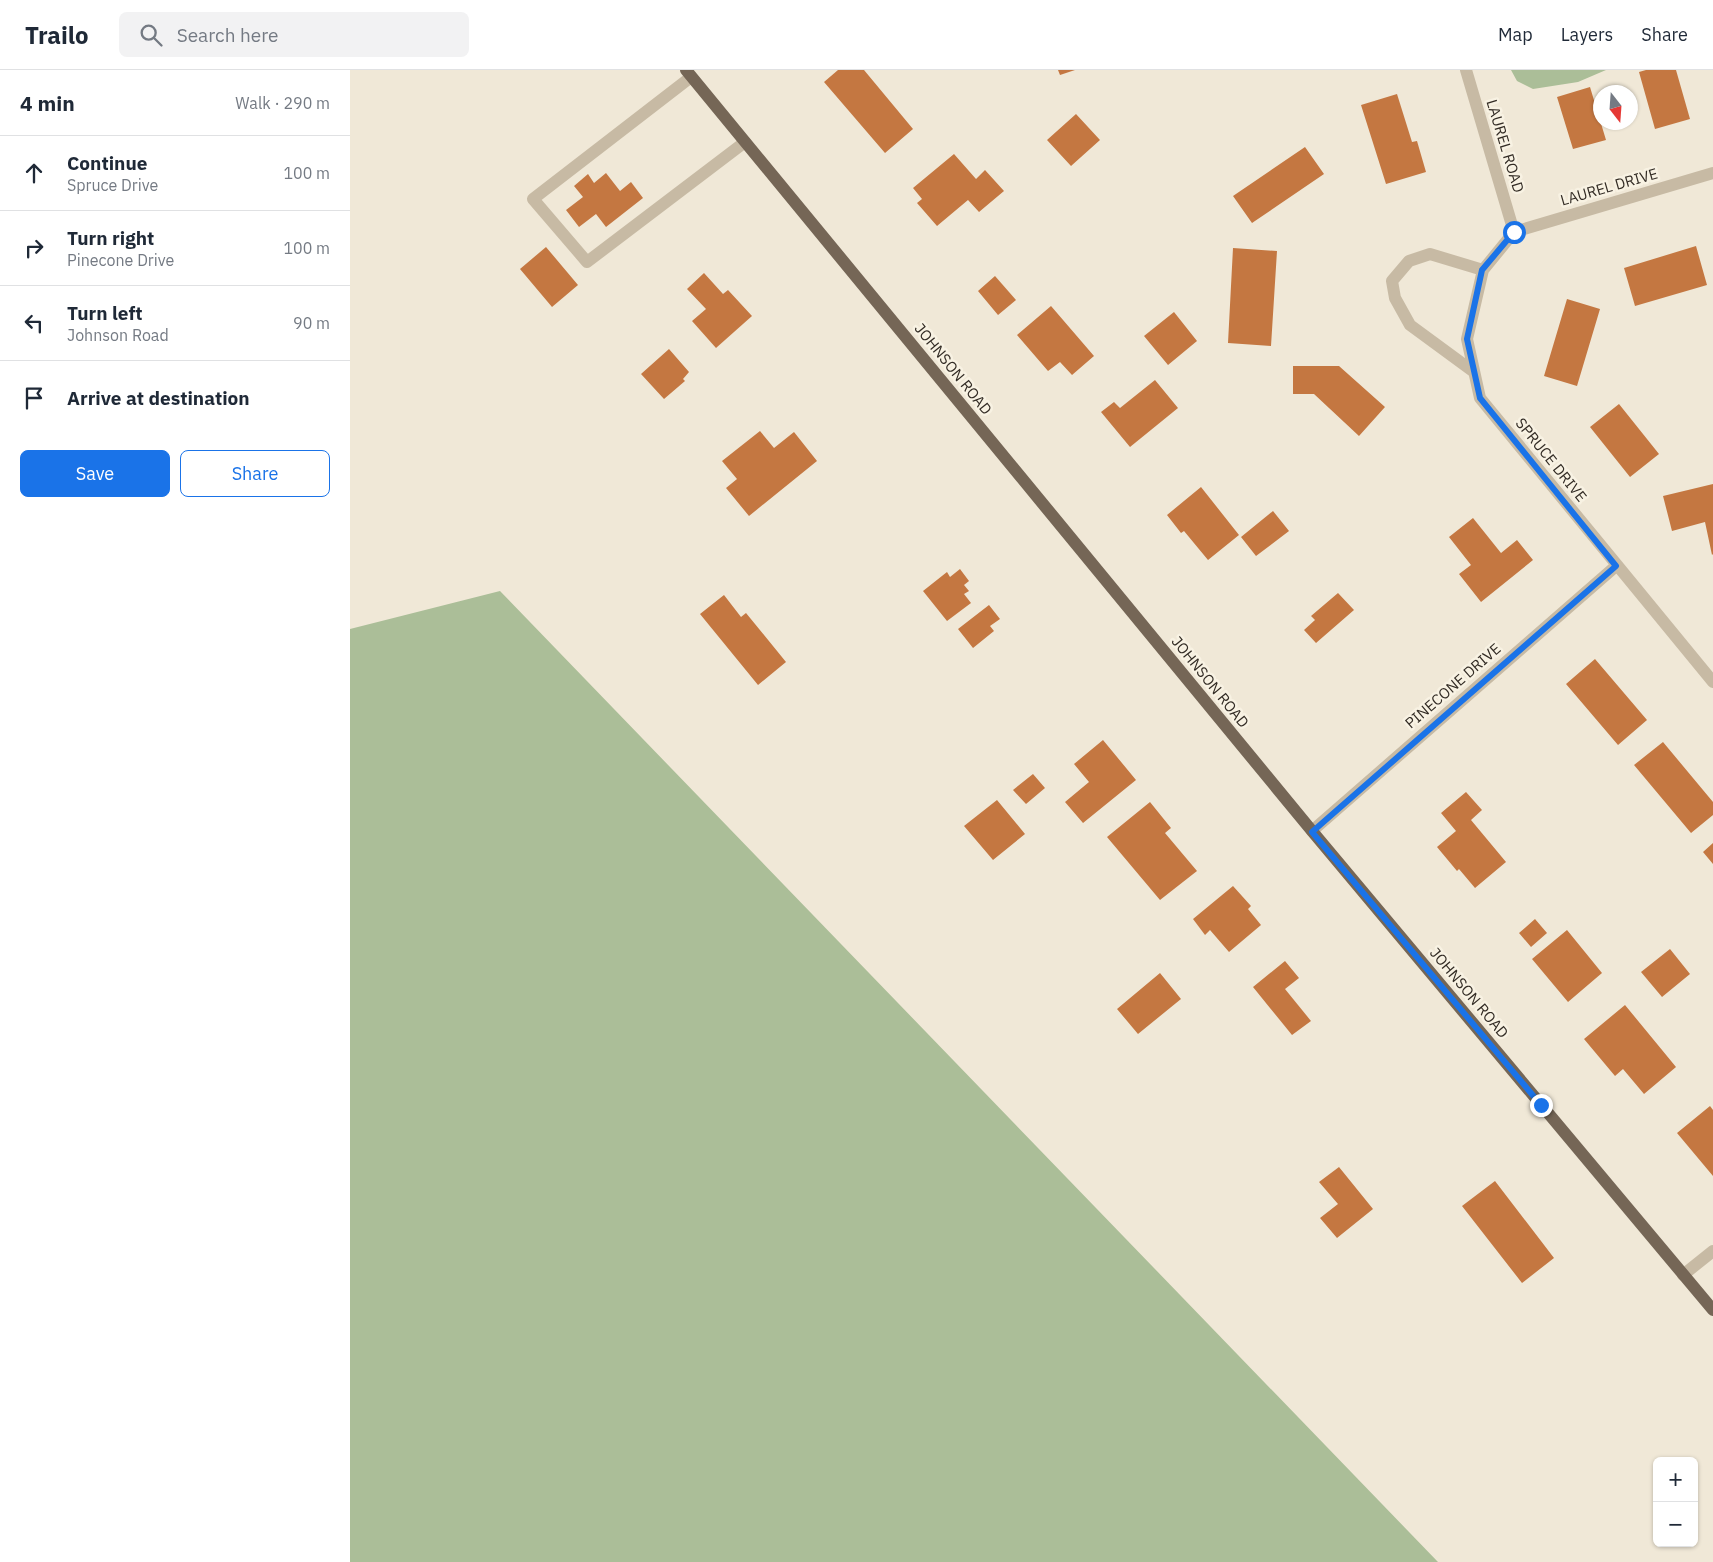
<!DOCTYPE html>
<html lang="en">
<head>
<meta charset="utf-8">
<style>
	:root { --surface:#fff; --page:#f2f2f3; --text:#1f2937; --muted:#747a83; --line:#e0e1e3; --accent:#1a73e8 }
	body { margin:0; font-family:"IBM Plex Sans",sans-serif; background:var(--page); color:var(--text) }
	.controls { position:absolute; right:15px; bottom:15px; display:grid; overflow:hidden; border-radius:8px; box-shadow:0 1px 4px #0004 }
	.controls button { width:45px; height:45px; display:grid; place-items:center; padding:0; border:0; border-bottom:1px solid var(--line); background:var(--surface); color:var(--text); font:25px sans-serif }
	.compass { position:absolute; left:1243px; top:15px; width:45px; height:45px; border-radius:50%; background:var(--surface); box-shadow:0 1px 4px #0004; rotate:163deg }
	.stop { position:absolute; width:15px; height:15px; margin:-11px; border:4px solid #1a73e8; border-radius:50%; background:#fff }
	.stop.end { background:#1a73e8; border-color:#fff; box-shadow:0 1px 5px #0008 }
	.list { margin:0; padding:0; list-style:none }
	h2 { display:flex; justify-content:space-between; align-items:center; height:65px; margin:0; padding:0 20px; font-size:21px }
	h2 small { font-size:16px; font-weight:400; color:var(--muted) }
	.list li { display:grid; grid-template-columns:32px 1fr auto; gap:15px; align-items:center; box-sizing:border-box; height:75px; padding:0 20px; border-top:1px solid var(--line) }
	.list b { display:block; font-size:19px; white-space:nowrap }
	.list p { margin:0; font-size:16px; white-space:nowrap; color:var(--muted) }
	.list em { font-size:16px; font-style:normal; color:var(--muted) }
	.actions { display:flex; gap:10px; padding:15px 20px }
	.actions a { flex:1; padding:11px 0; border:1px solid var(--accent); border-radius:8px; text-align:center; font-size:18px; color:var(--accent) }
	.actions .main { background:var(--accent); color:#fff }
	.icon { flex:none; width:28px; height:28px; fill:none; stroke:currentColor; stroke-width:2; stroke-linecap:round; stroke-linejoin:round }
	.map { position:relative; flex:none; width:1363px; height:1492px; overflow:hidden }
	header { display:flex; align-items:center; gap:30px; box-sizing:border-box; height:70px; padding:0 25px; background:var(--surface); border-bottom:1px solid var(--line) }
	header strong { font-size:24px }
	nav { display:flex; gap:28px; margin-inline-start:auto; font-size:18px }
	.search { width:350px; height:45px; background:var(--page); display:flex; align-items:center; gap:12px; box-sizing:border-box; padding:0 18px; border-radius:8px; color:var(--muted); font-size:19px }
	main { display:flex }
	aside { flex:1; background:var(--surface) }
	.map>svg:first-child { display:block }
	.green { fill:#abbe98 }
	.building { fill:#c47741 }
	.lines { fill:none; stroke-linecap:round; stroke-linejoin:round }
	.minor { stroke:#c7baa4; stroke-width:12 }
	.major { stroke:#756656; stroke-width:12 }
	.route { stroke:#1a73e8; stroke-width:6 }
	.labels { text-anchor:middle; stroke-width:5; stroke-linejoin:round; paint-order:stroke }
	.street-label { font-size:15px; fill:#332c25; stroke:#f8f2e3 }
</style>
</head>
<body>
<header>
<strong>Trailo</strong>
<div class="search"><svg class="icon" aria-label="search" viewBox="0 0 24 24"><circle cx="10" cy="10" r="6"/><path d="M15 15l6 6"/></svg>Search here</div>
<nav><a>Map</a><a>Layers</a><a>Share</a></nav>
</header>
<main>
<aside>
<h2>4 min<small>Walk · 290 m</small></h2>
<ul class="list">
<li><svg class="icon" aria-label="ahead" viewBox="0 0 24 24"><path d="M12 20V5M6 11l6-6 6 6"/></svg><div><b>Continue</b><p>Spruce Drive</p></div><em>100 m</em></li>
<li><svg class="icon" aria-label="right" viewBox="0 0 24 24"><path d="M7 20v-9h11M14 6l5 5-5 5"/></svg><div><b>Turn right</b><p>Pinecone Drive</p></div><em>100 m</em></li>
<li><svg class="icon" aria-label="left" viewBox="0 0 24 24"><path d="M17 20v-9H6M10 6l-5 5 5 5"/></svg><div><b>Turn left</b><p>Johnson Road</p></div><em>90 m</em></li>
<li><svg class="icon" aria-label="arrive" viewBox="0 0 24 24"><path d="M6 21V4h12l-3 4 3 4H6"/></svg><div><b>Arrive at destination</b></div></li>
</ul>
<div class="actions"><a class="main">Save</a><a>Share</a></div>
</aside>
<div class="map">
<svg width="1363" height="1492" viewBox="0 0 1363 1492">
	<rect width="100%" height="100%" fill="#f0e8d7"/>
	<path class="green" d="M1161,0H1256L1228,12L1183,19L1167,11Z
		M150,521L1088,1492H0V559Z"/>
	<path class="building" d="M488,0H514L563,59L535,83L474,12Z
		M708,0H725L710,5Z
		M1296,0H1326L1340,49L1305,59L1289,2Z
		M1240,17L1256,70L1223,79L1207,27Z
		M1047,24L1062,72L1067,71L1076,102L1036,114L1011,35Z
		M726,44L750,70L721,96L697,70Z
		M955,77L974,104L902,153L883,126Z
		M604,84L626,109L635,100L654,121L629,142L618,130L587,156L567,133L572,129L563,118Z
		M256,103L270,121L281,112L293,128L256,157L246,144L229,157L216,140L233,127L224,116L238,104L244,113Z
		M1346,176L1357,215L1285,236L1274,198Z
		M196,177L228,215L202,237L170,199Z
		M883,178L927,181L921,276L878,273Z
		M354,203L373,224L378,220L402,246L366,278L342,251L356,239L337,219Z
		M645,206L666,230L648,245L628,221Z
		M1217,229L1250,239L1227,316L1194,306Z
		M701,236L744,286L722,305L710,292L698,301L667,265Z
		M824,242L847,271L818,295L794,266Z
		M319,279L339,302L333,309L335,311L314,329L291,304Z
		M943,296H989L1035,337L1009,366L964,324H943Z
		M805,310L828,338L780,377L751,342L764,332L770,338Z
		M1269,334L1309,384L1280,407L1240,357Z
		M410,361L424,378L444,362L467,391L399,446L376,418L387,409L372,391Z
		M1363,414V484L1362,485L1355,452L1322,461L1313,426Z
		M851,417L889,465L858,490L834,461L831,463L817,445Z
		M923,441L939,461L906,486L891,467Z
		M1123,448L1151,483L1167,470L1183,490L1131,532L1109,504L1121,495L1099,467Z
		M610,499L619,511L614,515L619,521L614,524L621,533L597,551L573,521L597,502L600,507Z
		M988,523L1004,540L966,573L954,560L965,550L961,546Z
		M374,525L391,547L396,543L436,592L408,615L350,544Z
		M639,535L650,549L640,556L644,561L623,578L608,559Z
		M1245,589L1297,650L1268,675L1216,614Z
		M753,670L786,710L733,753L715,732L739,712L724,694Z
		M1313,672L1363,732V745L1341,763L1284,695Z
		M683,704L695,718L676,734L663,720Z
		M1116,722L1132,740L1121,750L1156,792L1125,818L1109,799L1107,801L1087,777L1106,761L1091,743Z
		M647,730L675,764L643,790L614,756Z
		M800,732L821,758L815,763L847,801L810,830L757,767Z
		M1363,773V794L1353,782Z
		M883,816L901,836L898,839L911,855L879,882L860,860L855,865L843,849Z
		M1185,849L1197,863L1181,877L1169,863Z
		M1217,860L1252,903L1218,932L1182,889Z
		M1320,879L1340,904L1312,927L1291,902Z
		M935,891L949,908L935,919L961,951L942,965L903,917Z
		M810,903L831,929L788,964L767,939Z
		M1275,935L1326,997L1294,1024L1273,999L1265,1006L1234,969Z
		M1360,1036L1363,1040V1106L1327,1063Z
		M989,1097L1023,1139L987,1168L970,1148L988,1134L969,1112Z
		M1145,1111L1204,1188L1172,1213L1112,1136Z"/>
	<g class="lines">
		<path class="minor" d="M1116,0L1164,162
			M341,7L183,129L237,192L395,72
			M1164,162L1133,200L1117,269L1130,328L1363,612
			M1164,162L1363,103
			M1124,302L1060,255L1045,228L1042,211L1059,191L1080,184L1133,200
			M962,761L1266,496
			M1333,1205L1363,1181"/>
		<path class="major" d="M336,0L962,761L1363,1240"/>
	</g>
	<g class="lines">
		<path class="route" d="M1164,162L1132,200L1117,269L1130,328L1266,496L962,762L1191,1035"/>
	</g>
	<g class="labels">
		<g class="street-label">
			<text transform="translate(1155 76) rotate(73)" y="5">LAUREL ROAD</text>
			<text transform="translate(1259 117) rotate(-16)" y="5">LAUREL DRIVE</text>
			<text transform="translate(603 299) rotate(51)" y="5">JOHNSON ROAD</text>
			<text transform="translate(1201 390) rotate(51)" y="5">SPRUCE DRIVE</text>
			<text transform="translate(860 612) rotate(51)" y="5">JOHNSON ROAD</text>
			<text transform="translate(1103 616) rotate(-41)" y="5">PINECONE DRIVE</text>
			<text transform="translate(1119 923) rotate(50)" y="5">JOHNSON ROAD</text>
		</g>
	</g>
</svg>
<div class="controls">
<button>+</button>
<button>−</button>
</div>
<svg class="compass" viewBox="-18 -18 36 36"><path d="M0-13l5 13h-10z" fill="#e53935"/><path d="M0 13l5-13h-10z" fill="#747a83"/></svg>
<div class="stop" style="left:1164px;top:162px"></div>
<div class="stop end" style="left:1191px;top:1035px"></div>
</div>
</main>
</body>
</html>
